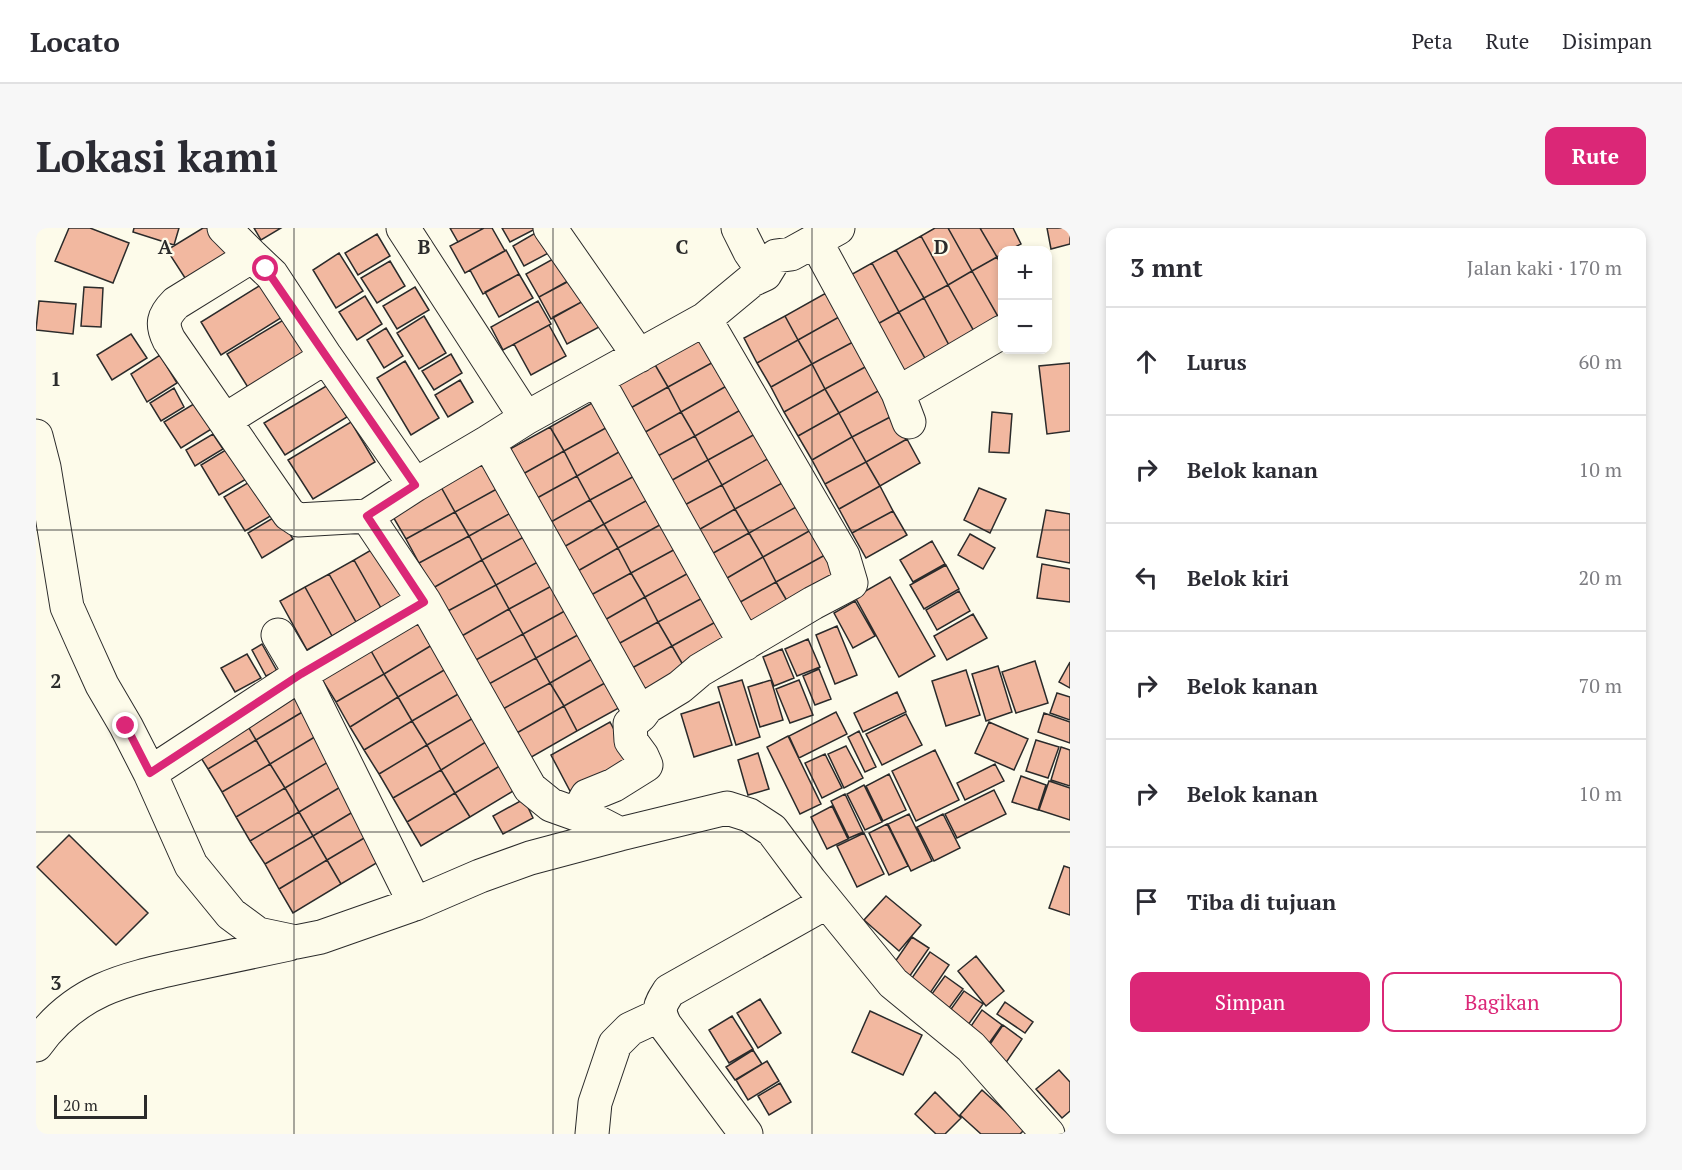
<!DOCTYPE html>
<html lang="id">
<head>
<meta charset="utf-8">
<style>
	:root { --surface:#fff; --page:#f7f7f7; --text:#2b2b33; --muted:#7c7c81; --line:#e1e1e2; --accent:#db2777 }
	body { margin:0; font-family:"PT Serif",serif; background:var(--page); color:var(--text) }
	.controls { position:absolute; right:18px; top:18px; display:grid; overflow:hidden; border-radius:12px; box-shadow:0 3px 9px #0003 }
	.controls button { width:54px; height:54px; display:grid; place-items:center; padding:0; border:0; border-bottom:2px solid var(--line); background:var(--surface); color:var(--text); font:30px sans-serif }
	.scale { position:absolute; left:18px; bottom:15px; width:93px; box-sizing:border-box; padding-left:6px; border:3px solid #2b2b2b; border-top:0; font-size:16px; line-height:21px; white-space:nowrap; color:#2b2b2b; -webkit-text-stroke:4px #fdfbea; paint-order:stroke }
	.stop { position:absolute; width:18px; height:18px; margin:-14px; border:4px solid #db2777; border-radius:50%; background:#fff }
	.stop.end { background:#db2777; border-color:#fff; box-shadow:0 2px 6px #0008 }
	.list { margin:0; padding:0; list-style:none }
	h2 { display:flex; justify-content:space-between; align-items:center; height:78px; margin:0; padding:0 24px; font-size:26px }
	h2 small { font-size:20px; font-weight:400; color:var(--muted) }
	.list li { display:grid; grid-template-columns:39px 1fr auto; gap:18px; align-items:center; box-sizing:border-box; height:108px; padding:0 24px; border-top:2px solid var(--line) }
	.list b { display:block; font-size:22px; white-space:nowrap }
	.list em { font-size:20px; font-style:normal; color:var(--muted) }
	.actions { display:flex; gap:12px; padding:18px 24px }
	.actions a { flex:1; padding:14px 0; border:2px solid var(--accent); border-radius:12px; text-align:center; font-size:21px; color:var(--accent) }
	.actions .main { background:var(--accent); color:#fff }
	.icon { flex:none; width:33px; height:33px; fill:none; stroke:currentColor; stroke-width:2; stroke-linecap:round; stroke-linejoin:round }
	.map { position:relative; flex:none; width:1034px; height:906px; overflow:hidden; border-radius:12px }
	header { display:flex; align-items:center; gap:36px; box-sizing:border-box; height:84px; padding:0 30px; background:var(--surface); border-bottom:2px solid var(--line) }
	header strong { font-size:28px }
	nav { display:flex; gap:33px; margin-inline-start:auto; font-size:21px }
	.intro { display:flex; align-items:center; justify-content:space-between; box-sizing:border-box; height:144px; padding:0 36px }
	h1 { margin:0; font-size:42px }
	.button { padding:15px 27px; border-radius:12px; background:var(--accent); color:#fff; font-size:21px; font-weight:700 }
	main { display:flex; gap:36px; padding:0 36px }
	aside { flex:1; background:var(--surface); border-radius:12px; box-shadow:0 3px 9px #0003 }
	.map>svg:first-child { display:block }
	.building { fill:#f2b8a0; stroke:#2b2b2b; stroke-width:1.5 }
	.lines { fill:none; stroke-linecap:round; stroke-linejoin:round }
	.minor-casing { stroke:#2b2b2b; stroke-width:35 }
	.minor { stroke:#fdfbea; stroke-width:33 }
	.route { stroke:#db2777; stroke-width:8 }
	.grid { fill:none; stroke:#2b2b2b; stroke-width:1.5; stroke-opacity:0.55 }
	.grid-label { font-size:20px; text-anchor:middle; font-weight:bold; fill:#2b2b2b; stroke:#fdfbea; stroke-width:4.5; stroke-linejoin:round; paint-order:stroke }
</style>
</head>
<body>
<header>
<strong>Locato</strong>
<nav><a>Peta</a><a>Rute</a><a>Disimpan</a></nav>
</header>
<div class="intro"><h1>Lokasi kami</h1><a class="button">Rute</a></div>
<main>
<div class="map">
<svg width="1034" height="906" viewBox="0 0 1034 906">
	<rect width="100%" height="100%" fill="#fdfbea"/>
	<path class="building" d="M33,0H54L93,15L77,55L19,33Z
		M98,0H143L138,17L97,4Z
		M167,0H178L194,27L151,53L131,22Z
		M218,0H245L225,12Z
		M414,0H448L422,14Z
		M448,0H456L469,23L429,45L414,18Z
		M466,0H501L474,14Z
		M508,0L520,21L488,38L477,18Z
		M899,0H912L936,43L912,57L885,8Z
		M912,0H944L961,29L936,43Z
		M944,0H977L985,16L973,22H966V26L961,29Z
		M1011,0H1034V16L1015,21Z
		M341,6L354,28L322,47L309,25Z
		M885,8L912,57L888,70L860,22Z
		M470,22L483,46L447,66L434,42Z
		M860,22L888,70L863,84L836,35Z
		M303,25L327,63L300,80L277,42Z
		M526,26L539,50L503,69L490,46Z
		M961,29L966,39V90L964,92L936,43Z
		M354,33L369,58L341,75L325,50Z
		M836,35L863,84L838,98L811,49Z
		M936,43L964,92L939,105L912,57Z
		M483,46L497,70L463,89L449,64Z
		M539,49L551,71L515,91L503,69Z
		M228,55L248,88L185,127L165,94Z
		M912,57L939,105L914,119L888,70Z
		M48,59L67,60L65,99L45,98Z
		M379,59L393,82L361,101L347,78Z
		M790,65L803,89L762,112L749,88Z
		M329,68L346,96L321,112L303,84Z
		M888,70L914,119L890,132L863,84Z
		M551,71L565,98L531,116L517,89Z
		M3,73L40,76L37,106L0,102Z
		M502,73L515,96L467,122L455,99Z
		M863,84L890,132L865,147L838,98Z
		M254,88L275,123L213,161L191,126Z
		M388,88L410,125L383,141L361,105Z
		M749,88L762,112L721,135L708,110Z
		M803,89L817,114L776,136L762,112Z
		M513,97L530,128L495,147L478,116Z
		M350,100L367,128L348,140L331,112Z
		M95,106L111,130L76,152L61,127Z
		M667,108L681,132L632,159L618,135Z
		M762,112L776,136L735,159L721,135Z
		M817,114L831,138L789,161L776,136Z
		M415,126L426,145L398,162L386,143Z
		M124,127L141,155L111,174L95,146Z
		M681,132L694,156L645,184L632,159Z
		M369,133L403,190L375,207L341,150Z
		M618,135L632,159L591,182L577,158Z
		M1034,135V203L1011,206L1003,138Z
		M776,136L789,161L748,184L735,159Z
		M831,138L844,162L803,185L789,161Z
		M424,152L437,174L412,189L399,167Z
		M694,156L708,180L659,208L645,184Z
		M292,157L311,189L249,227L228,195Z
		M632,159L645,184L604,207L591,182Z
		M138,160L148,179L125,193L114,175Z
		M789,161L803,185L762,208L748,184Z
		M844,162L858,187L816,209L803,185Z
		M563,171L577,196L528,223L514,199Z
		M161,174L177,200L145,220L128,194Z
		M708,180L721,205L672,232L659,208Z
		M645,184L659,208L618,230L604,207Z
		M956,184L976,186L973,225L953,224Z
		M803,185L816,209L776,232L762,208Z
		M858,187L871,211L830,234L816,209Z
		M315,194L339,234L277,271L252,232Z
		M577,196L590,220L541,248L528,223Z
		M514,199L528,223L478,251L465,226Z
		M721,205L735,229L686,257L672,232Z
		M177,206L187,221L159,238L150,222Z
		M659,208L672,232L631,255L618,230Z
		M816,209L830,234L789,256L776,232Z
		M871,211L884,235L844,258L830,234Z
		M198,217L217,247L183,267L165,237Z
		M590,220L604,245L554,272L541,248Z
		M528,223L541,248L492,275L478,251Z
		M735,229L748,254L699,281L686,257Z
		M454,232L468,257L419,284L405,259Z
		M672,232L686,257L645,279L631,255Z
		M830,234L844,258L803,281L789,256Z
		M604,245L617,269L568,296L554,272Z
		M541,248L554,272L506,299L492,275Z
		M222,249L243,283L209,303L188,269Z
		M748,254L762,278L713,305L699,281Z
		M468,257L482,281L433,308L419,284Z
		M686,257L699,281L659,304L645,279Z
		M844,258L857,283L816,305L803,281Z
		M405,259L419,284L370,311L356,287Z
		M943,260L970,271L954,305L928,292Z
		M617,269L631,293L582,320L568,296Z
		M554,272L568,296L519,324L506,299Z
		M762,278L775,302L727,329L713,305Z
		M482,281L495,305L446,332L433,308Z
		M699,281L713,305L672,328L659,304Z
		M1010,282L1034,286V335L1001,329Z
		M857,283L871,307L830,330L816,305Z
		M419,284L433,308L383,335L370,311Z
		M242,287L257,311L226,330L212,305Z
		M631,293L645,318L595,345L582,320Z
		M568,296L582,320L533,348L519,324Z
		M775,302L789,327L740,354L727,329Z
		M495,305L509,330L460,357L446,332Z
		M713,305L727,329L686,353L672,328Z
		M934,306L959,320L947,341L922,327Z
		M433,308L446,332L397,360L383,335Z
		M896,313L909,336L877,354L864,332Z
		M342,318L369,367L345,380L318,332Z
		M645,318L658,342L609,369L595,345Z
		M582,320L595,345L546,372L533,348Z
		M789,327L803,351L754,378L740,354Z
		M727,329L740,354L699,377L686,353Z
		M509,330L523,354L473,381L460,357Z
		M318,332L345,380L320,394L293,346Z
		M446,332L460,357L410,384L397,360Z
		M1006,336L1034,341V374L1001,370Z
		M910,337L923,361L888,381L874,357Z
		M658,342L672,367L622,394L609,369Z
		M595,345L609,369L560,397L546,372Z
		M293,346L320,394L296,408L269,359Z
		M854,349L899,428L863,449L819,369Z
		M523,354L536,379L487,406L473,381Z
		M740,354L754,378L713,401L699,377Z
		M460,357L473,381L424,409L410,384Z
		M269,359L296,408L271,422L244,373Z
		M923,363L934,383L901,402L890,382Z
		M672,367L685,391L636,418L622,394Z
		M609,369L622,394L573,421L560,397Z
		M819,373L839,408L817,420L798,385Z
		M536,379L549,403L500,430L487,406Z
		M473,381L487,406L438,433L424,409Z
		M937,386L951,410L911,432L898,408Z
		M685,391L698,415L650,442L636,418Z
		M382,393L396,417L348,446L334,421Z
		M622,394L636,418L587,445L573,421Z
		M801,398L821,447L799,456L780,407Z
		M549,403L563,427L514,455L500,430Z
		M487,406L500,430L451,457L438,433Z
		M772,411L784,439L761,448L749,421Z
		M226,416L241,443L230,448L216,422Z
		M396,417L410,441L362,469L348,446Z
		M636,418L650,442L601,470L587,445Z
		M334,421L348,446L300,474L285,450Z
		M746,421L758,450L738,458L727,429Z
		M211,426L225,450L199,464L185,440Z
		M563,427L576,451L528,478L514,455Z
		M500,430L514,455L465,482L451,457Z
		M999,433L1012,475L980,485L966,444Z
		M1034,434V460L1023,454Z
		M962,438L976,484L950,493L936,446Z
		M410,441L424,465L376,493L362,469Z
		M783,441L795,471L779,477L767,448Z
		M930,442L944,487L910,498L896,453Z
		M348,446L362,469L314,499L300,474Z
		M576,451L590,476L541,503L528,478Z
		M706,452L724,509L700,517L682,459Z
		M735,452L747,492L724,499L712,459Z
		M763,452L777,487L754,495L740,461Z
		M514,455L528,478L479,506L465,482Z
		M254,459L268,483L220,512L206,488Z
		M861,464L870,484L827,504L818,485Z
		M424,465L439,489L391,517L376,493Z
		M1021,465L1034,469V492L1014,485Z
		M362,469L376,493L328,522L314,499Z
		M683,474L696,517L658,529L645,486Z
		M528,478L541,503L492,531L479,506Z
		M268,483L282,507L234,536L220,512Z
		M800,484L811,506L763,530L753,508Z
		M1008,485L1034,494V515L1002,504Z
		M870,486L886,517L846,537L830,506Z
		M206,488L220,512L172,541L157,517Z
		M439,489L453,512L405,542L391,517Z
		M376,493L391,517L343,546L328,522Z
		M574,494L593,530L534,563L515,527Z
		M953,494L992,511L978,542L939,525Z
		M823,503L840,539L829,544L812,509Z
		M282,507L297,531L249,560L234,536Z
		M752,508L785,576L764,586L731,519Z
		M220,512L234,536L186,564L172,541Z
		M453,512L467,536L419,565L405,542Z
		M1000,512L1023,519L1012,550L990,543Z
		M391,517L405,542L357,570L343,546Z
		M810,518L827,550L808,560L792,526Z
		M1025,519L1034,522V558L1015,552Z
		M899,522L923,572L880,593L856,543Z
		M722,525L733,561L712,567L702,532Z
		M789,526L806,560L786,570L769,535Z
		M297,531L311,555L263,584L249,560Z
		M234,536L249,560L200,589L186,564Z
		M467,536L482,560L434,589L419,565Z
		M959,536L968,553L929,572L921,555Z
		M405,542L419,565L371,594L357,570Z
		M853,546L870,582L847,593L830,558Z
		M985,548L1010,557L1002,582L976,574Z
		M1013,553L1034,560V592L1003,582Z
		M311,555L325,579L277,608L263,584Z
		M828,557L846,594L829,602L811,566Z
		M249,560L263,584L214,613L200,589Z
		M958,562L970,586L921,610L909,586Z
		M419,565L434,589L385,618L371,594Z
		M809,566L827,604L813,610L795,573Z
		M488,571L497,590L467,606L457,588Z
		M796,578L812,611L791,621L775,589Z
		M325,579L340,603L291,632L277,608Z
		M263,584L277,608L229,636L214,613Z
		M873,586L896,633L875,643L852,596Z
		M907,586L924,620L898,633L881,599Z
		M851,596L872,638L853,647L833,605Z
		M340,603L354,627L305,656L291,632Z
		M828,605L848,646L821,659L801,618Z
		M33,607L112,685L80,717L1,639Z
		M277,608L291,632L243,661L229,636Z
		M291,632L305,656L257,685L243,661Z
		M1028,638L1034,640V687L1013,680Z
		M850,668L885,697L863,723L828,692Z
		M876,709L893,720L871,752L854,741Z
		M894,724L913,737L888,774L869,760Z
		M940,728L968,763L950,778L922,743Z
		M909,748L927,761L908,787L890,774Z
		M928,763L947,776L927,804L908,791Z
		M724,771L745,805L722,820L701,785Z
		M969,774L997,794L989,805L961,786Z
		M946,782L966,797L949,821L929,807Z
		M834,783L886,807L867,847L816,824Z
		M696,788L717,821L693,835L673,802Z
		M967,797L986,811L967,839L948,825Z
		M717,822L726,836L699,852L690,839Z
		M731,833L743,853L712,872L700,852Z
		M1023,842L1034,854V883L1026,890L1000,861Z
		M744,855L755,874L733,887L722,868Z
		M946,862L989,901L984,906H945L924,887Z
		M899,864L925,890L909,906H900L879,886Z"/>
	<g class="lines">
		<defs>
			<path id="minor" d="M188,0L216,28
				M367,0L490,190
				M514,0L603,128
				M779,12L862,165L873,194
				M729,46L740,28L755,26L802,0
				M561,151L709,416
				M862,165L966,104
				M189,192L290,129
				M0,208L8,239L31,379L47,415L66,457L90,498L114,545L155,637L195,686L222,706L260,714L285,709L379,676L444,648L494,630L584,606L691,580L713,587L736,602L774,653L857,755L935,819L1012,906
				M452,214L605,487
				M331,288L262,292L253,286L133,112C125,96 127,88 140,75L216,28L236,47L290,129L379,257
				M242,407L265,446L379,676
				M114,545L265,446L388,373
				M541,586L551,568L578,557L610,537L606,528L595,513L594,496L605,487L611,479L644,459L664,442L777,375L815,355L807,328L669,91
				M584,606L557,592L515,577L494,560L388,373L331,288L379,257L452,214L490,190L669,91L716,52L729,46L714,24L702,0
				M0,817C41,760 90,751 154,737C187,730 220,723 253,716
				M556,906L559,875L579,816L594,801L624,787
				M710,906L629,797C621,781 624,777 633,763L791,674"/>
		</defs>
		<use href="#minor" class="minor-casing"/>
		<use href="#minor" class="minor"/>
	</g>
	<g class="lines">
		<path class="route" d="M90,498L114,545L265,446L388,374L331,288L379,257L230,41"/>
	</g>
	<path class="grid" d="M258,0V906M517,0V906M776,0V906M0,302H1034M0,604H1034"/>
	<g class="grid-label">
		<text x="129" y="26">A</text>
		<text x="388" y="26">B</text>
		<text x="646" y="26">C</text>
		<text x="905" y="26">D</text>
		<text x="20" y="158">1</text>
		<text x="20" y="460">2</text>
		<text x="20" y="762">3</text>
	</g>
</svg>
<div class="controls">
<button>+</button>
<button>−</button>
</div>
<div class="scale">20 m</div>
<div class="stop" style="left:230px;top:41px"></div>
<div class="stop end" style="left:90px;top:498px"></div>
</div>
<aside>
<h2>3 mnt<small>Jalan kaki · 170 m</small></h2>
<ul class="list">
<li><svg class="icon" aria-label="ahead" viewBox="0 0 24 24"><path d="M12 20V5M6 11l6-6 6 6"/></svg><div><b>Lurus</b></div><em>60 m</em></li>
<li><svg class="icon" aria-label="right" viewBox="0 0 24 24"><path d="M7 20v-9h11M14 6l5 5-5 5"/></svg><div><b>Belok kanan</b></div><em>10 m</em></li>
<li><svg class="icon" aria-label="left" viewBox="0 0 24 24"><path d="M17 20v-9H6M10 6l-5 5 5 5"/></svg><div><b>Belok kiri</b></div><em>20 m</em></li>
<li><svg class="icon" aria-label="right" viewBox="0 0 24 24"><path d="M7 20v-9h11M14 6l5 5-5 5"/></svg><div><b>Belok kanan</b></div><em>70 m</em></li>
<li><svg class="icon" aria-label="right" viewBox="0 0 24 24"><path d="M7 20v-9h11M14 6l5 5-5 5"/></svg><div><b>Belok kanan</b></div><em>10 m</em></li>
<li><svg class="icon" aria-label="arrive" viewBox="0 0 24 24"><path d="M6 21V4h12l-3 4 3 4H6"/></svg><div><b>Tiba di tujuan</b></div></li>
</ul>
<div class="actions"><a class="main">Simpan</a><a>Bagikan</a></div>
</aside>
</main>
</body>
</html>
